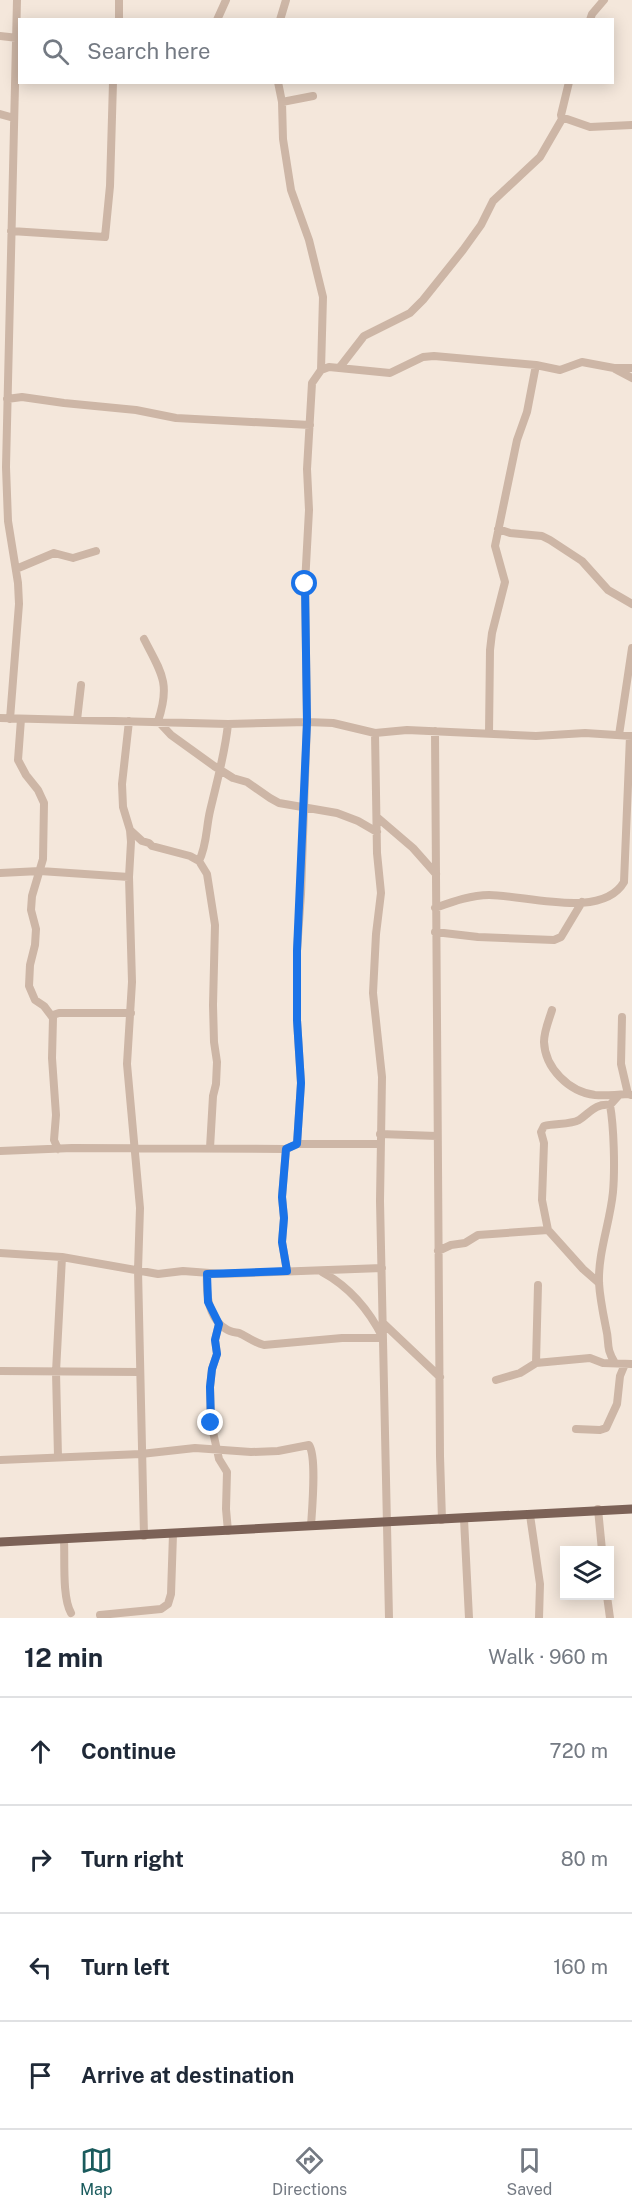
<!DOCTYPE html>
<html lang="en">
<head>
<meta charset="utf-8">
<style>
	:root { --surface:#fff; --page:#f6f6f7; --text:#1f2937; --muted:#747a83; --line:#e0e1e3; --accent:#1a5b5d }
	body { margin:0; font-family:"Public Sans",sans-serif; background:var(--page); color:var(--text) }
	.controls { position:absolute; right:18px; bottom:18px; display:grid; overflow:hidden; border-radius:0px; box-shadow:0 3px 15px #0003 }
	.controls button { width:54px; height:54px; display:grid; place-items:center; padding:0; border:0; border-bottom:2px solid var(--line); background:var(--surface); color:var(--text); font:30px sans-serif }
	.stop { position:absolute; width:18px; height:18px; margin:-14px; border:4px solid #1a73e8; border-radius:50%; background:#fff }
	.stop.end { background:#1a73e8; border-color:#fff; box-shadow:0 2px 6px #0008 }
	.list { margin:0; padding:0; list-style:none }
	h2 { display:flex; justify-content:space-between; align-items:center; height:78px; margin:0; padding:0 24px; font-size:26px }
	h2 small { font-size:20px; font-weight:400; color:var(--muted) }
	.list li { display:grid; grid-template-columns:39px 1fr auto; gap:18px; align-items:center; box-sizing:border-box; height:108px; padding:0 24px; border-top:2px solid var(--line) }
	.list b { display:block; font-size:22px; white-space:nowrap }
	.list em { font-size:20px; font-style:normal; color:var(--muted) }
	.icon { flex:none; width:33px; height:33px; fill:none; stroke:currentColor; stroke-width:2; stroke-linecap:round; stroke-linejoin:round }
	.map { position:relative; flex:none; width:632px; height:1618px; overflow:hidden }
	.search { position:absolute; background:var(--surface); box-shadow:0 3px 15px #0003; left:18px; right:18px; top:18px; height:66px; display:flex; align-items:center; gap:15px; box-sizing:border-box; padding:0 21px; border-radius:0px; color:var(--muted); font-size:22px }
	.sheet { height:510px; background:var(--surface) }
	nav { display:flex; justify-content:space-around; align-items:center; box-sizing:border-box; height:84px; border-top:2px solid var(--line); background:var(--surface); font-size:16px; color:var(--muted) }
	nav a { display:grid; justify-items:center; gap:3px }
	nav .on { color:var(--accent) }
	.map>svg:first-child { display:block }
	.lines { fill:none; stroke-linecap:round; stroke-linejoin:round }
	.minor { stroke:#cdb6a6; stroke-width:8 }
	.major { stroke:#7c6257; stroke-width:9 }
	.route { stroke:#1a73e8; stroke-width:8 }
</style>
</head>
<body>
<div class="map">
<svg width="632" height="1618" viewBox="0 0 632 1618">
	<rect width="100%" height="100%" fill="#f4e7db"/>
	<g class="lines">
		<path class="minor" d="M119,20V0
			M217,20L226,0
			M280,20L286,0
			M590,20L592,14L604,0
			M0,36L18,38
			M278,82L282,102L283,139L291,190L309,240L323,297L321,370
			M282,102L313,96
			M0,114L14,118
			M562,119H567L590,127L632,125
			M11,231L105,237L110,186L113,82
			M340,367L364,336L410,313L423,300L463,250L481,225L493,201L540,157L562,119L561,115L569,82
			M615,369L632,378
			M7,399L22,397L64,403L136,410L176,418L310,425
			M498,529L510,533L542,536L550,540L582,561L608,590L632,604
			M16,569L54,553L73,558L96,551
			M144,639C161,672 171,683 158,721L171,735L214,766L233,778L247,782L270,798L279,803L337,813L358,821L377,832
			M0,718L228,724L307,722L333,723L375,733L407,730L536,736L585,733L632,736
			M10,719L19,604L18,583L8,521L6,467L17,0
			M21,719L18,760L26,775L38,790L44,803L43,859L32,896L31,910L36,929L35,945L30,965L29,986L35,1000L44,1006L53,1018L52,1058L56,1115L54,1140L58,1149
			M77,720L81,685
			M129,721L122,784L123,807L130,830L131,842L129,877L132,982L127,1064L140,1208L138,1270L144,1536
			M435,731L440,1456L442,1520
			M375,733L377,853L381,893L376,934L373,993L382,1077L380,1201L389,1618
			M489,733L490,650L492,633L505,582L495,546L517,440L527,412L536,365
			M619,735L632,648
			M378,818L413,848L436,874
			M130,830L142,841L149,843L152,846L190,856L199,861L207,874L215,925L213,1005L214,1042L217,1062L216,1084L213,1096L210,1148
			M199,861C207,845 206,828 210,811C217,781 225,754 228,724
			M0,873L40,871L129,877
			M435,908C452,902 471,895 489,895C526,895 602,920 624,882L630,736
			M435,932L478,937L554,940L561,937L582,902
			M552,1010C549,1020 544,1031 544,1042C545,1068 569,1092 595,1095C606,1096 617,1095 628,1094
			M622,1017L621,1064L628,1094L631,1095
			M53,1018V1015L59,1013H131
			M610,1105C614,1127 615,1169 613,1192C610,1223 598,1252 599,1283C600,1299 603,1313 606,1328C610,1344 605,1347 615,1363
			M380,1134L437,1136
			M297,1144L301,1083L297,1020V951L301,894L307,722L305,584L309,510L307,469L312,383L321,370L329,367L390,373L423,357L434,356L536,365L560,370L582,362L614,368H632
			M286,1149L282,1197L284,1218L282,1242L287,1271
			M0,1151L72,1148L286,1149L297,1144H380
			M548,1230L583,1269L599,1283
			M438,1251L451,1245L465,1243L478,1235L548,1230L542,1200L544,1143L541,1132L544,1126C555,1123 570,1125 579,1120C590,1113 595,1103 610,1105L619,1095
			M0,1253L62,1257L158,1274L183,1271L223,1274L382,1268
			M207,1274C206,1293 208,1318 226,1329C230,1332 234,1332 239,1333C248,1337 253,1342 264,1345L342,1338H383C369,1310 350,1287 322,1272
			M383,1323L440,1377
			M219,1324L215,1340L217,1354L212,1369L210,1387L211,1423L219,1459L227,1472L226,1509L228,1531
			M536,1363L538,1285
			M0,1371L140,1372
			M496,1380L520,1373L536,1363L590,1358L603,1363L632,1364
			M576,1429L600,1430L606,1428L617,1404L620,1376L625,1364
			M58,1457L56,1372L62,1257
			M0,1460L141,1454L195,1448L251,1452L278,1451L309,1445C317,1457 312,1509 311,1526
			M598,1509L602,1550
			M530,1515L540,1584L539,1618
			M464,1519L469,1618
			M64,1540C65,1560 62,1597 71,1613
			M607,1596L610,1618
			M100,1615L161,1609L168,1604L171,1594L173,1534"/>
		<path class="major" d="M0,1542L632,1509"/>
	</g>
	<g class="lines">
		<path class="route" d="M211,1423L210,1387L212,1369L217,1354L215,1340L219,1324L208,1302L207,1274L287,1271L282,1242L284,1218L282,1197L286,1149L297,1144L301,1083L297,1020V951L307,722L305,584"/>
	</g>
</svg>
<div class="controls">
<button><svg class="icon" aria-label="layers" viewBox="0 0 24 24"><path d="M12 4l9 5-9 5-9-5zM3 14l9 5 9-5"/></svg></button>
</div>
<div class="stop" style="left:305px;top:584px"></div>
<div class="stop end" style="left:211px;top:1423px"></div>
<div class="search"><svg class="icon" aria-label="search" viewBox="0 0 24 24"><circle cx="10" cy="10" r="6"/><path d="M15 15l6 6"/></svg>Search here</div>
</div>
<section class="sheet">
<h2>12 min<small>Walk · 960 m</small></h2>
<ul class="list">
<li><svg class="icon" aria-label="ahead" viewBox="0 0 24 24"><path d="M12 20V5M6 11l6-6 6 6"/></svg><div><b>Continue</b></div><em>720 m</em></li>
<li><svg class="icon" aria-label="right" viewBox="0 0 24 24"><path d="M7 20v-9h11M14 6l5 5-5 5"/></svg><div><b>Turn right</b></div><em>80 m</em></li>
<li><svg class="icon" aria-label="left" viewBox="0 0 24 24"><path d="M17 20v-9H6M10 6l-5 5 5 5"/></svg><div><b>Turn left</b></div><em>160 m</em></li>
<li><svg class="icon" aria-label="arrive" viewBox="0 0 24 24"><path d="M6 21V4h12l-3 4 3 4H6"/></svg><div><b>Arrive at destination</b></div></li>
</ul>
</section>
<nav>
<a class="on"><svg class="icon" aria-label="map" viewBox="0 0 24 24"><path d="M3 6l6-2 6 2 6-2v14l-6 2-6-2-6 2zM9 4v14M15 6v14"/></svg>Map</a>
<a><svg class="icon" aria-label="directions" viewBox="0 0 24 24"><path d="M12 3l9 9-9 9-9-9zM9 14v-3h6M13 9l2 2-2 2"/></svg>Directions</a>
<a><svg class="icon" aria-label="saved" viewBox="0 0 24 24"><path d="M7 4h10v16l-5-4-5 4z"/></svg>Saved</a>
</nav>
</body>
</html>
